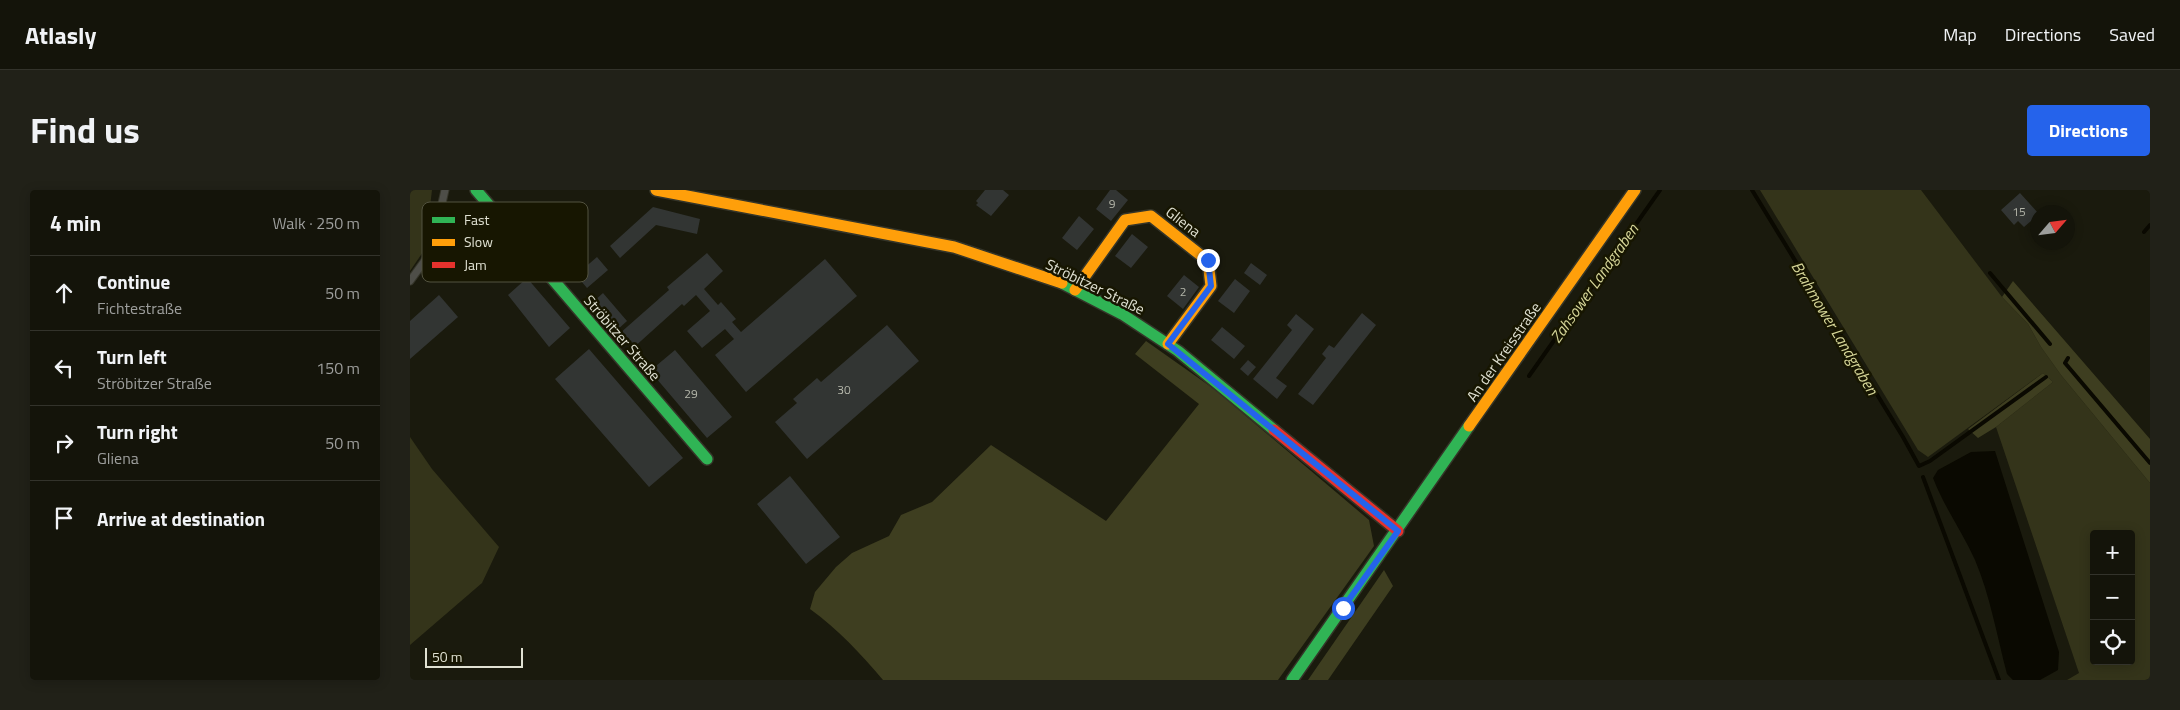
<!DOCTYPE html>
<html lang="en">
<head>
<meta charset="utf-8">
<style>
	:root { --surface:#14140a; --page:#212118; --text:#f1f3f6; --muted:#9d9e9c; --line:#33332b; --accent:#2563eb }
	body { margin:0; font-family:"Titillium Web",sans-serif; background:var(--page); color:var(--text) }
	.controls { position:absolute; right:15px; bottom:15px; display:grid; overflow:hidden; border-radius:5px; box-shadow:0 2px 12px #0003 }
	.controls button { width:45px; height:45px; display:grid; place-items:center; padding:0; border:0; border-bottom:1px solid var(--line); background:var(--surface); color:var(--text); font:25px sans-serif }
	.compass { position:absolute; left:1620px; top:15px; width:45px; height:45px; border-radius:50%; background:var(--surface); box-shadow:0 2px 12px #0003; rotate:62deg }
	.scale { position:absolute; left:15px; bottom:12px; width:98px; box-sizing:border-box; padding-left:5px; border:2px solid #e0e1d2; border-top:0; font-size:14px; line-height:18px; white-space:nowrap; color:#e0e1d2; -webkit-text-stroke:4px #171601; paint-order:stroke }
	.stop { position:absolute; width:15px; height:15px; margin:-11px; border:4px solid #2563eb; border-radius:50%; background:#fff }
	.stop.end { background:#2563eb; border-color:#fff; box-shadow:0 1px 5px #0008 }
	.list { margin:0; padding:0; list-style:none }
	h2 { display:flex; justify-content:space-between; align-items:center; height:65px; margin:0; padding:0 20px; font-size:21px }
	h2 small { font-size:16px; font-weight:400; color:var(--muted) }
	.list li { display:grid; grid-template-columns:32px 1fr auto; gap:15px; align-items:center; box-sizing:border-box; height:75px; padding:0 20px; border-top:1px solid var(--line) }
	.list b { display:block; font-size:19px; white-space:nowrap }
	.list p { margin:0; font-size:16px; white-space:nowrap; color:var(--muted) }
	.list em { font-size:16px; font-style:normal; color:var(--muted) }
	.icon { flex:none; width:28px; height:28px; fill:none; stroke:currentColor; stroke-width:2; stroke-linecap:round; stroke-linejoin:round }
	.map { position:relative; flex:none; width:1740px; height:490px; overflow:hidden; border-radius:5px }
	header { display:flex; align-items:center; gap:30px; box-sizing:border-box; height:70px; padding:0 25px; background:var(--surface); border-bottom:1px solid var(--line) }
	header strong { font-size:24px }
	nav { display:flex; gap:28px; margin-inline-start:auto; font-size:18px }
	.intro { display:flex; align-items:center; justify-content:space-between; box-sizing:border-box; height:120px; padding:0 30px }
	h1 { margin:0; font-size:35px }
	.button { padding:12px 22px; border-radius:5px; background:var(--accent); color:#fff; font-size:18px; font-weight:700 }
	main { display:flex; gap:30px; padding:0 30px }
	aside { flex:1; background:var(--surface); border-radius:5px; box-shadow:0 2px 12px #0003 }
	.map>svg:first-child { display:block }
	.green { fill:#34341a; fill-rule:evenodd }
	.forest { fill:#3e3e20 }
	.water { fill:#0a0901 }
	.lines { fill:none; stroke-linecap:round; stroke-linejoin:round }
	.stream { stroke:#0a0901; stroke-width:4 }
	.building { fill:#323533 }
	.lane-casing { stroke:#353529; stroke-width:9 }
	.fast-casing { stroke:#353529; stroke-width:14 }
	.slow-casing { stroke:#353529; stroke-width:14 }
	.jam-casing { stroke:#353529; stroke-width:14 }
	.lane { stroke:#4e4e48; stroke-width:7 }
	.fast { stroke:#30b455; stroke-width:11 }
	.slow { stroke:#ff9f0a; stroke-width:11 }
	.jam { stroke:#e5322d; stroke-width:11 }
	.route { stroke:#2563eb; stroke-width:6 }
	.labels { text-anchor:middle; stroke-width:5; stroke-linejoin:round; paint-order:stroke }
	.number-label { font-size:12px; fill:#b4b6aa }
	.street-label { font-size:15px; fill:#e0e1d2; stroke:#171601 }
	.water-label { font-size:16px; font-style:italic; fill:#d6d698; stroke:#171601 }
	.key { fill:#171601; stroke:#535340; stroke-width:1 }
	.key-label { font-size:14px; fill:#e0e1d2 }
</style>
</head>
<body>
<header>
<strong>Atlasly</strong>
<nav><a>Map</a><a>Directions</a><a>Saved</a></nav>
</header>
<div class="intro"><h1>Find us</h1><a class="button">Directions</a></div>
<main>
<aside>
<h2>4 min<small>Walk · 250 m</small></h2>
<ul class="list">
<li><svg class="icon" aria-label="ahead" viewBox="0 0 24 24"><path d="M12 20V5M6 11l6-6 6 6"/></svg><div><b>Continue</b><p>Fichtestraße</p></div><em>50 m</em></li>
<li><svg class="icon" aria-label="left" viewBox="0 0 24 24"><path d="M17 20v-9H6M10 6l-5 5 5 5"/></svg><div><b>Turn left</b><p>Ströbitzer Straße</p></div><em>150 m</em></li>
<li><svg class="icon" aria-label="right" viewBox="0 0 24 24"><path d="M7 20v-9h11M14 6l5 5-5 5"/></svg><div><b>Turn right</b><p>Gliena</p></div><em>50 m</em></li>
<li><svg class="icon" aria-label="arrive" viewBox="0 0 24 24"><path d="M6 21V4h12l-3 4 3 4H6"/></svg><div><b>Arrive at destination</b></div></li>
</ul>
</aside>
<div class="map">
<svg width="1740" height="490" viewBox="0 0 1740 490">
	<rect width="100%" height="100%" fill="#1a1a0d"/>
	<path class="green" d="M0,0H22L15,59L0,81Z
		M1350,0H1511L1592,107L1618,134L1631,157L1651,185L1740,293V490H1657L1669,483L1586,237L1643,192L1633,183L1518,267L1508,260ZM1684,344H1721V471H1684Z
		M0,247L22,279L89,357L72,393L0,455Z"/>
	<path class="forest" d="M1603,91L1740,249V293L1651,185L1631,157L1618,134L1592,107Z
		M736,151L804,199L959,330L964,356L868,490H473C451,464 428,439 400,419L405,402L426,377L442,363L479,346L491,325L522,312L581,255L696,331L789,214L725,164Z
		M1633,183L1643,192L1586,237L1568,248L1558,239Z
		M974,380L983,396L918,490H898Z"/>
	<path class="water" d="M1585,261L1649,462L1648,480L1630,490H1603L1597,484C1587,446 1580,405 1565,370C1552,341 1534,317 1523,288L1528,280L1561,262Z"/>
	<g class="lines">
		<path class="stream" d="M1342,0L1493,247L1509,276L1520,271L1636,187
			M1734,42L1740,35
			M1580,83L1640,154
			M1658,168L1655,173L1740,273
			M1119,186L1250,0
			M1513,287L1589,490"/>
	</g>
	<path class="building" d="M575,0H593L599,5L581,26L566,15L568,13L566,11Z
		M700,0H706L718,10L701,31L686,19Z
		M1610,3L1628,23V25L1614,37L1608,31L1604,35L1591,20Z
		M243,17L290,29L287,44L246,35L210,68L200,56Z
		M669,26L684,39L667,60L652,48Z
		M722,44L738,57L721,78L705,66Z
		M297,63L313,81L294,99L308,115L311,112L326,129L322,132L331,142L415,69L447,106L336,202L305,165L324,149L315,139L292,158L277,141L300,121L286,105L274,116L272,114L222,159L209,144L259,100L257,97Z
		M187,67L198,80L177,98L166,85Z
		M841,73L857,85L850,95L834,83Z
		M774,85L789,97L773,119L757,106Z
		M117,88L160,138L139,157L98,105Z
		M825,89L840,101L824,123L808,111Z
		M193,103L217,131L206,141L182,113Z
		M29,105L48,127L0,169V131Z
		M952,123L966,135L903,215L888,204L916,168L912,164L919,155L924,158Z
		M886,124L904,139L866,188L877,196L867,209L843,189L882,140L877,135Z
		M477,135L509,171L397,269L365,232L387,213L383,209L407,188L411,192Z
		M812,137L835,156L824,169L801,150Z
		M179,159L273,268L239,297L145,189Z
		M265,160L322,227L297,248L240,181Z
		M838,170L846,177L838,186L830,179Z
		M380,286L430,347L396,374L347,314Z"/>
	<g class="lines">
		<defs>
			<path id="lane" d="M0,91L21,62L35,0"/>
			<path id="fast" d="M66,0L297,269
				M652,93L712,124L768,161L864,240
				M882,490L1059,236"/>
			<path id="slow" d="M246,0L544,57L652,93
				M665,100L715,30L741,26L798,71L801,96L758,154
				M1059,236L1225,0"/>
			<path id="jam" d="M864,240L988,341"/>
		</defs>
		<use href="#lane" class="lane-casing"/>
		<use href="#fast" class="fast-casing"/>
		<use href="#slow" class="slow-casing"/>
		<use href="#jam" class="jam-casing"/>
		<use href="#lane" class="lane"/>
		<use href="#fast" class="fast"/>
		<use href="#slow" class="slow"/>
		<use href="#jam" class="jam"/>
	</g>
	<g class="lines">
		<path class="route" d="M798,70L801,96L758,154L988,341L933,418"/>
	</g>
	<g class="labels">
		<g class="number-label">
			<text x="702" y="18">9</text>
			<text x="1609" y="26">15</text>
			<text x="773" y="106">2</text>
			<text x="434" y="204">30</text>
			<text x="281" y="208">29</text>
		</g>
		<g class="street-label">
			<text transform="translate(773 32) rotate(38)" y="5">Gliena</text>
			<text transform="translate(685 97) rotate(26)" y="5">Ströbitzer Straße</text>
			<text transform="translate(212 148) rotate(49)" y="5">Ströbitzer Straße</text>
			<text transform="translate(1094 162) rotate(-55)" y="5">An der Kreisstraße</text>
		</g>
		<g class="water-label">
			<text transform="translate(1184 93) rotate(-55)" y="6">Zahsower Landgraben</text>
			<text transform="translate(1425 138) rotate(59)" y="6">Brahmower Landgraben</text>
		</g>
	</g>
	<rect x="12" y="12" width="166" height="80" rx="8" class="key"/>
	<rect x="22" y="27" width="23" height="6" fill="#30b455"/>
	<rect x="22" y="49" width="23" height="7" fill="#ff9f0a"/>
	<rect x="22" y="72" width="23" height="6" fill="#e5322d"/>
	<g class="key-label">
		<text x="54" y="35">Fast</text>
		<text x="54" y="57">Slow</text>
		<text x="54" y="80">Jam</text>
	</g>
</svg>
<div class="controls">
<button>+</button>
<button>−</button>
<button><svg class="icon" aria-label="locate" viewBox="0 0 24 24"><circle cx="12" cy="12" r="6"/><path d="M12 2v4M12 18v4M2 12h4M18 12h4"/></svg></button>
</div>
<svg class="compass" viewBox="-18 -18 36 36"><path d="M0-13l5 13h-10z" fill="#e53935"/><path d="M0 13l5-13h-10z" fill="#9d9e9c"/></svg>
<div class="scale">50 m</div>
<div class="stop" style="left:933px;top:418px"></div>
<div class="stop end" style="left:798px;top:70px"></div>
</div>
</main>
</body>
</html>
